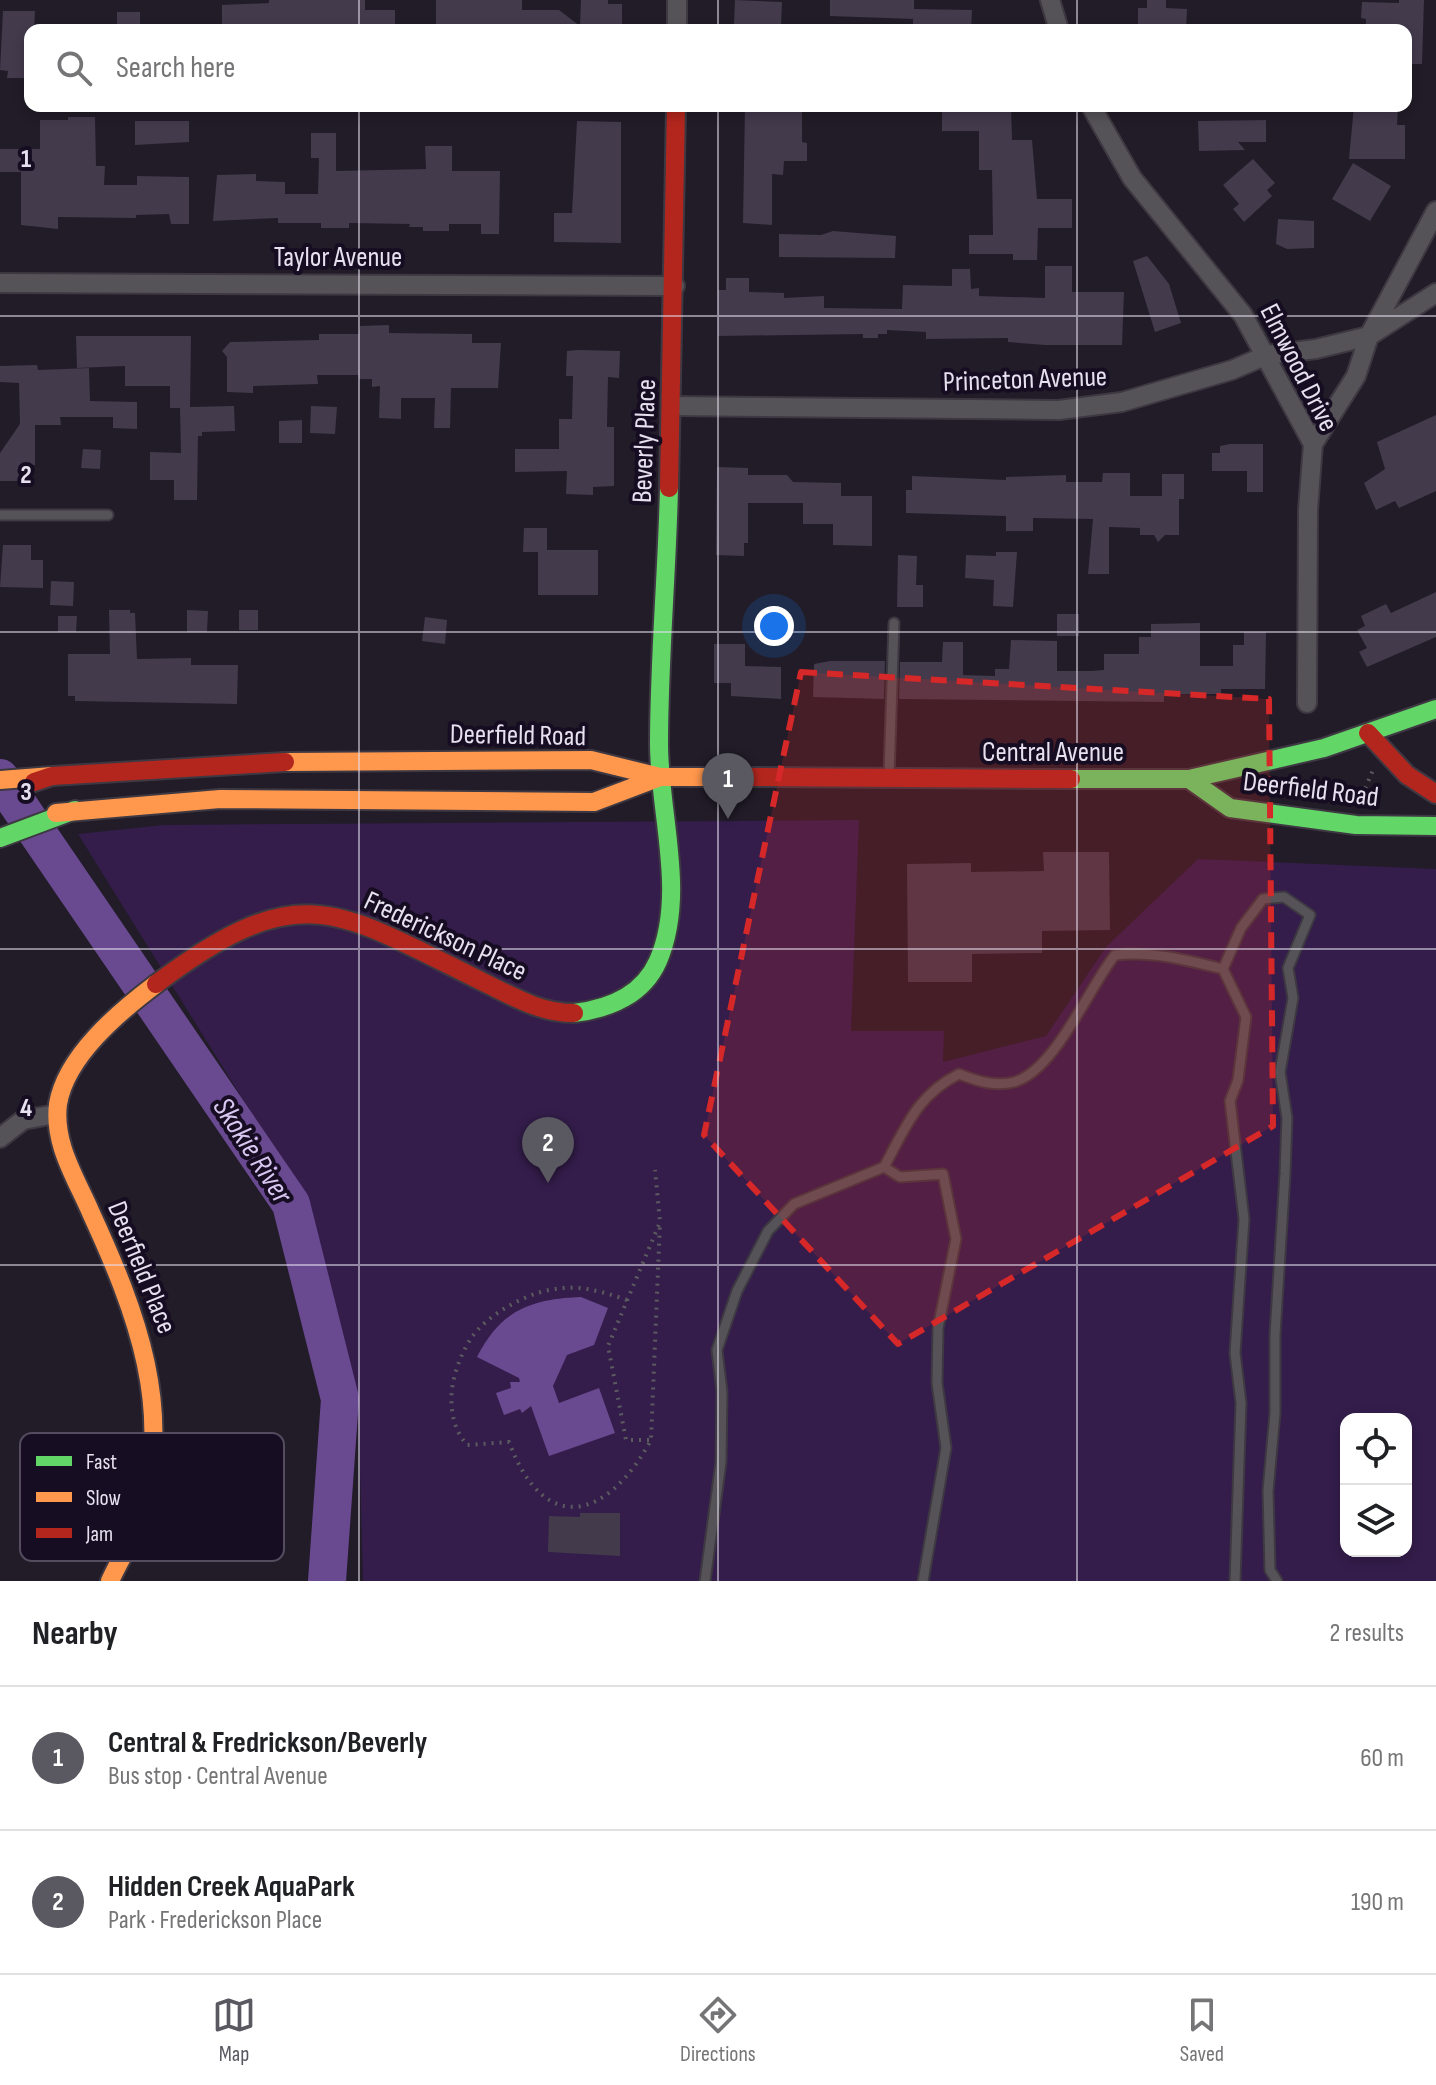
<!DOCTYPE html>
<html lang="en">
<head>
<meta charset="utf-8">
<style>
	:root { --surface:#fff; --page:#f2f2f2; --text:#202124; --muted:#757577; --line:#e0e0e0; --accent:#5a5860 }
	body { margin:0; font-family:"Sofia Sans Condensed",sans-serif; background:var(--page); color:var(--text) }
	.controls { position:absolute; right:24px; bottom:24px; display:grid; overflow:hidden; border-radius:16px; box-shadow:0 4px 12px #0003 }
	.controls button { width:72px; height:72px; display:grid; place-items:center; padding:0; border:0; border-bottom:2px solid var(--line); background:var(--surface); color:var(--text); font:40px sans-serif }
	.you { position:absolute; left:774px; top:626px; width:28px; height:28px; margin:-20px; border:6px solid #fff; border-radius:50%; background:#1a73e8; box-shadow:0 0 0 12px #1a73e833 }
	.badge { display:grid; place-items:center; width:52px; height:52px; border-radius:50%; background:var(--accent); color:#fff; font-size:26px; font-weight:700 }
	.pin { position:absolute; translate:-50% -66px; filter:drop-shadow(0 2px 4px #0008) }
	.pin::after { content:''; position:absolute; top:42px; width:28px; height:24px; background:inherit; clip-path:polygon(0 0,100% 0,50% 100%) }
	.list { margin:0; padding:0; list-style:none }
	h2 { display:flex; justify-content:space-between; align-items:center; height:104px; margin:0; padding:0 32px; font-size:34px }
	h2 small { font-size:26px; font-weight:400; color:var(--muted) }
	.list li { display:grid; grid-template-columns:52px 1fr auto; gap:24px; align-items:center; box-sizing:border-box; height:144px; padding:0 32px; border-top:2px solid var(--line) }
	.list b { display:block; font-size:30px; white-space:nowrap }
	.list p { margin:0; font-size:26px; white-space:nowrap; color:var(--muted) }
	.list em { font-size:26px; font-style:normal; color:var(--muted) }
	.icon { flex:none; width:44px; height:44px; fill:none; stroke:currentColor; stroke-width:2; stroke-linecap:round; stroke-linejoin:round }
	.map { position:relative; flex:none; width:1436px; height:1581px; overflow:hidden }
	.search { position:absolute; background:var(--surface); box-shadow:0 4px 12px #0003; left:24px; right:24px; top:24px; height:88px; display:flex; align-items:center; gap:20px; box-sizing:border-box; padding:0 28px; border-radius:16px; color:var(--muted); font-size:30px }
	.sheet { height:392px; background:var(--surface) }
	nav { display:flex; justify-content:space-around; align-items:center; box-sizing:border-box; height:112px; border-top:2px solid var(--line); background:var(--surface); font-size:22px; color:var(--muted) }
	nav a { display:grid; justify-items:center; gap:4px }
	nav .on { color:var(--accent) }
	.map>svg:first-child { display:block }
	.green { fill:#341d4b; fill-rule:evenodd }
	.water { fill:#694990 }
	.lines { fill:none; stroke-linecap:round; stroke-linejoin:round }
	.river { stroke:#694990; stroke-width:38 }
	.building { fill:#433a4c }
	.lane-casing { stroke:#3d3842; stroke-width:13 }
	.street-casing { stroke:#3d3842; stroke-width:22 }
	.fast-casing { stroke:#3d3842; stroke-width:22 }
	.slow-casing { stroke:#3d3842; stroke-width:22 }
	.jam-casing { stroke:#3d3842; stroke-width:22 }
	.path { stroke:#5c5b60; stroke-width:4; stroke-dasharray:2 6; stroke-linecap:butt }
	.lane { stroke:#555358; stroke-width:9 }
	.street { stroke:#555358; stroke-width:18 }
	.fast { stroke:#63d668; stroke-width:18 }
	.slow { stroke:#ff974d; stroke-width:18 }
	.jam { stroke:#b3261e; stroke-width:18 }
	.marked { fill:#d62828; fill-opacity:0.2; stroke:#d62828; stroke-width:6; stroke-dasharray:16 10; stroke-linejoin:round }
	.grid { fill:none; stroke:#e6e0ef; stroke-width:2; stroke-opacity:0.55 }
	.labels { text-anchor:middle; stroke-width:8; stroke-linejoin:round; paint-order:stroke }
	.street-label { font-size:28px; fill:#e6e0ef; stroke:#170d22 }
	.water-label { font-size:30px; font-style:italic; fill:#d8c7f1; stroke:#170d22 }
	.key { fill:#170d22; stroke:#554c60; stroke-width:2 }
	.key-label { font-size:22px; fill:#e6e0ef }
	.grid-label { font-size:26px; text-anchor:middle; font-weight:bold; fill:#e6e0ef; stroke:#170d22; stroke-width:8; stroke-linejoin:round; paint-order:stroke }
</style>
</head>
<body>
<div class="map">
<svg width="1436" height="1581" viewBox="0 0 1436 1581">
	<rect width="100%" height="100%" fill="#211c27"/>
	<path class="green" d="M859,820L851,1031H944L943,1062L1046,1036L1106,947L1198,859L1436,869V1581H363L358,1398L306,1201L78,834L164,825ZM1346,1419H1406V1551H1346Z"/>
	<path class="water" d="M581,1297L608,1308L594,1345L567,1355L553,1386L559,1403L599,1388L615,1433L549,1456L531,1406L522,1413L520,1409L504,1415L496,1393L511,1388L510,1382H520L519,1378L477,1357C501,1310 531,1299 581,1297Z"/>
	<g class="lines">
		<path class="river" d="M0,778L291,1204L340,1399L327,1581"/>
	</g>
	<path class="building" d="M269,0H365V10H395V30H222V5L269,3Z
		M436,0H522V10H559L580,26L581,0H608V4H622V30L436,28Z
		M735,0L782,2L781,27L734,25Z
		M830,0H914V9L972,10L971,30H913V19L830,16Z
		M1147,0H1166V8L1187,9L1186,30H1138V8H1147Z
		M1399,0H1424L1422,64H1406V30H1366V19L1361,18L1362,2L1399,3Z
		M3,11H35L34,30L25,34V78H7L8,71L0,70Z
		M117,12H140V30H117Z
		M745,106H802V142L807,143V161H784L783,175L772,174V225L743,223Z
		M942,106H1011L1012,140H1032L1037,199H1072V228H1038L1037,260H1013V254H969V235H993L992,170H979V131H942Z
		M1354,106H1398L1397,125H1405V159H1349Z
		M68,117H95L96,166H105L104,185H137V176L189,177V224H171L169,214L136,215V218L58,217V229L21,225V172H0V149H40V120H68Z
		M1266,120V142H1238L1245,150L1199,151L1198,121Z
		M135,121H189V142L135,145Z
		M577,121L621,122V243L554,242V213H572Z
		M311,133H336V171L426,169L425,146H452V171H500L499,234H481V224H449V231H423V227H409L410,224L349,223V228H321V223H278V218L213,221L217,175L256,174V181L285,182V194H318L319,158H311Z
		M1253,159L1275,183L1267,190L1272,196L1244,222L1233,209L1239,204L1223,185Z
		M1353,163L1391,186L1370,221L1332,199Z
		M1278,219L1314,221V248L1287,249L1276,244Z
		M833,231L896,236L895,258L779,257V234L821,235Z
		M1147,256L1169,284L1181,323L1155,332L1133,261Z
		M1045,266H1072V292H1124L1122,345H1045L1008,342V338L926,339V332L887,330V334H878V338H863V334L718,336V290H726V278H749V292L784,293V298L824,296V308L902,309L903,285L952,286V269H970L971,289L979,288V296L1045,298Z
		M389,325V333L472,334V343H501L498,388H451L450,428H434L435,398H401V419L379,418L380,386L372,387V379H359V375H317L318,384L253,386V393L227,392V357L222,351L230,342L319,340V334H359L360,326Z
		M76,336H191L190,407L234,406L235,431L202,432V436H198L197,500H174V480H150V452L181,453L180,408H170V386H125V366L77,368Z
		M578,350L620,351L619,378L608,377L607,427H614V486L593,487V495L566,494L567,471L515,472V449H559V419H572L573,376H566L567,351Z
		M37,365L38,370L89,368L90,401L137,402V429L113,428V417H60L61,425H35V465H19V481H0V453L20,424L19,383L0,382V366Z
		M311,406L337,407L335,434L310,433Z
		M1436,415V491L1399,508L1395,501L1376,510L1364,483L1385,469L1377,442Z
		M302,420V443H279V421Z
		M1230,444H1263V492H1247V471H1212V453H1220V446Z
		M83,449L101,450L100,469L81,468Z
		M717,467L748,468V475H787L793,482L841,483V496H872V546L833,545V524H803V503H748V543H744V556L716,555Z
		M1103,473H1130V496H1162V474H1184V499H1179V535H1165L1158,542L1154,535H1140V528L1109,527V574H1088L1093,519L1033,518V531H1006V516L906,513V490H912V476L1006,480V477L1066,475V482H1102Z
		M524,528H547V550H598V595H538V552H523Z
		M3,545H31V560H43V588L0,587Z
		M996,552H1017L1013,607L993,606L994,580L965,578L966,555L996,556Z
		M898,555L917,556L916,585H923V607H897Z
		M51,581L74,582L73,606L50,605Z
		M1436,592V637L1367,667L1359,652L1367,648L1357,630L1365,626L1361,616L1386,604L1391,613Z
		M109,610H130V613H135L137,659L191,658V665H238L237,704L75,701V696H68V654H110Z
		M187,610L208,611L207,632H187Z
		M239,610H258V630H239Z
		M1057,614H1079V636H1057Z
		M58,616H77L76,632H58Z
		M425,617L447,620L445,644L422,641Z
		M1200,623V666H1233V645H1244V632H1266L1265,689H1221V694H1174L1164,696V702L899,699L900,662H942L943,642H963V675L995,676V669H1009L1011,640L1057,641V671H1091L1104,670V654H1139V637H1151V624Z
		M714,644H745V666L781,667V699L731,696V683H714Z
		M830,661H885L884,699L813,697L814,664Z
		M1043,852H1109L1110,930L1042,931V953L972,954V982H908L907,864L971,863V872L1044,871Z
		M580,1513H620V1556L548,1552L549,1516L580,1517Z"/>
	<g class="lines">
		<defs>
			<path id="lane" d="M0,515H108
				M889,775L894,623
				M884,1167C906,1127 917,1095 959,1074C977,1081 995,1087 1014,1082C1055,1071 1089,987 1115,955C1152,951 1187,960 1223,969
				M705,1581L721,1462L722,1392L717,1350L737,1291L768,1231L794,1204L884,1167L900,1177L943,1174L956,1239L938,1328L937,1383L946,1448L923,1581
				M1235,1581L1241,1403L1235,1353L1244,1219L1230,1101L1238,1080L1246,1017L1223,969L1241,928L1263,899L1284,897L1310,915L1288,968L1293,998L1280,1072L1287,1118L1285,1174L1275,1335V1413L1268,1491L1270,1570L1277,1581"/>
			<path id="street" d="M1050,0L1059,30
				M677,30V0
				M1091,106L1132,178L1243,315L1313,444L1308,510L1307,703
				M0,283L675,286
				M673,406L1059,410L1122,402L1232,370L1267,355L1316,349L1369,336L1436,293
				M1313,444L1356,376L1369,336L1436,211
				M0,1138L23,1120L56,1114"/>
			<path id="fast" d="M1071,779H1189L1324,748L1436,709
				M1189,779L1230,808L1356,825L1436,826
				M0,838L75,810
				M574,1013C609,1009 643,995 658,961C687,894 659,814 659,744C659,659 667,574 669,488"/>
			<path id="slow" d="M285,762L591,760L660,777H750
				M0,780L52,776
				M56,813L220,799L594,802L660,777
				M110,1581C119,1561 132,1541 139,1521C176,1413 136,1311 91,1213C76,1178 53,1144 58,1104C66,1056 119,1012 156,984"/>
			<path id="jam" d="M669,488L676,106
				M1368,733L1407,775L1436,794
				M750,777L1071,779
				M34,782L52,776L285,762
				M156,984C301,875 335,909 483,982C514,997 540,1013 574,1013"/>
		</defs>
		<use href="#lane" class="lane-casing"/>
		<use href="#street" class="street-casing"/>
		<use href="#fast" class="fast-casing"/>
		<use href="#slow" class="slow-casing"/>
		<use href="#jam" class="jam-casing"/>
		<path class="path" d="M1359,803L1373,770
			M627,1300C601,1291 577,1284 549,1290C524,1295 487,1315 472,1337C451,1368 441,1415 467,1445L509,1442C545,1538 608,1519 651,1440L660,1222
			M649,1440H626L608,1346L660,1222L655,1170"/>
		<use href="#lane" class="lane"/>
		<use href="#street" class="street"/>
		<use href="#fast" class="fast"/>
		<use href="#slow" class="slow"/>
		<use href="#jam" class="jam"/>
	</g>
	<path class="marked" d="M801,672L1269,699L1273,1126L898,1344L704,1135Z"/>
	<path class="grid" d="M359,0V30M718,0V30M1077,0V30M359,106V1581M718,106V1581M1077,106V1581M0,316H1436M0,632H1436M0,949H1436M0,1265H1436"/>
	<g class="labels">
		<g class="street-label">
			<text x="338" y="266">Taylor Avenue</text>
			<text transform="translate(1300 367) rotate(63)" y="10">Elmwood Drive</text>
			<text transform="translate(1025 378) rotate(-2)" y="10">Princeton Avenue</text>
			<text transform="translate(643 441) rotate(-88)" y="10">Beverly Place</text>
			<text transform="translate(518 734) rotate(1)" y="10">Deerfield Road</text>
			<text x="1053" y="761">Central Avenue</text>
			<text transform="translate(1311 788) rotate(7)" y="10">Deerfield Road</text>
			<text transform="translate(446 935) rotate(25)" y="10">Frederickson Place</text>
			<text transform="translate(143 1267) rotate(68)" y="10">Deerfield Place</text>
		</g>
		<g class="water-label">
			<text transform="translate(253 1150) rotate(57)" y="10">Skokie River</text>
		</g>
	</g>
	<rect x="20" y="1433" width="264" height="128" rx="12" class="key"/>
	<rect x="36" y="1456" width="36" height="10" fill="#63d668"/>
	<rect x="36" y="1492" width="36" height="10" fill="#ff974d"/>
	<rect x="36" y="1528" width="36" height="10" fill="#b3261e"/>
	<g class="key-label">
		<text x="86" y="1469">Fast</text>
		<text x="86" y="1505">Slow</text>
		<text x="86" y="1541">Jam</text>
	</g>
	<g class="grid-label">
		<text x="26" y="167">1</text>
		<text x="26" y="483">2</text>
		<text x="26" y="800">3</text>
		<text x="26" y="1116">4</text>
	</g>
</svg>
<div class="controls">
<button><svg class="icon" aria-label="locate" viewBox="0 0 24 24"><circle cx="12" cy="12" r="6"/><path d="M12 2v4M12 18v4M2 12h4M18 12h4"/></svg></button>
<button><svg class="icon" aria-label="layers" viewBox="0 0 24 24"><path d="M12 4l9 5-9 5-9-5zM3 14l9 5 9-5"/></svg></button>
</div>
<div class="you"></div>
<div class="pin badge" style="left:728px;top:819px">1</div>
<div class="pin badge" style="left:548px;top:1183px">2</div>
<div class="search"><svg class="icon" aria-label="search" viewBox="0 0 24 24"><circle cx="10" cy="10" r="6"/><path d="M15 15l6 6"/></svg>Search here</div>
</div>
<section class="sheet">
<h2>Nearby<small>2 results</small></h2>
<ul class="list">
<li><span class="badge">1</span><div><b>Central &amp; Fredrickson/Beverly</b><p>Bus stop · Central Avenue</p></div><em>60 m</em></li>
<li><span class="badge">2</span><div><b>Hidden Creek AquaPark</b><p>Park · Frederickson Place</p></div><em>190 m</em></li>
</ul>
</section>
<nav>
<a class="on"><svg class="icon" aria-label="map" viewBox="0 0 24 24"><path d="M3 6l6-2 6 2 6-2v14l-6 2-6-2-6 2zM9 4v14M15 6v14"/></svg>Map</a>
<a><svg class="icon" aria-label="directions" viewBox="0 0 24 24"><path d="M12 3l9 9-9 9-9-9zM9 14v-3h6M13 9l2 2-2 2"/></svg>Directions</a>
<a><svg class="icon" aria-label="saved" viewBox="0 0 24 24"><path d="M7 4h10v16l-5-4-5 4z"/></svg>Saved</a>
</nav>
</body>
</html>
